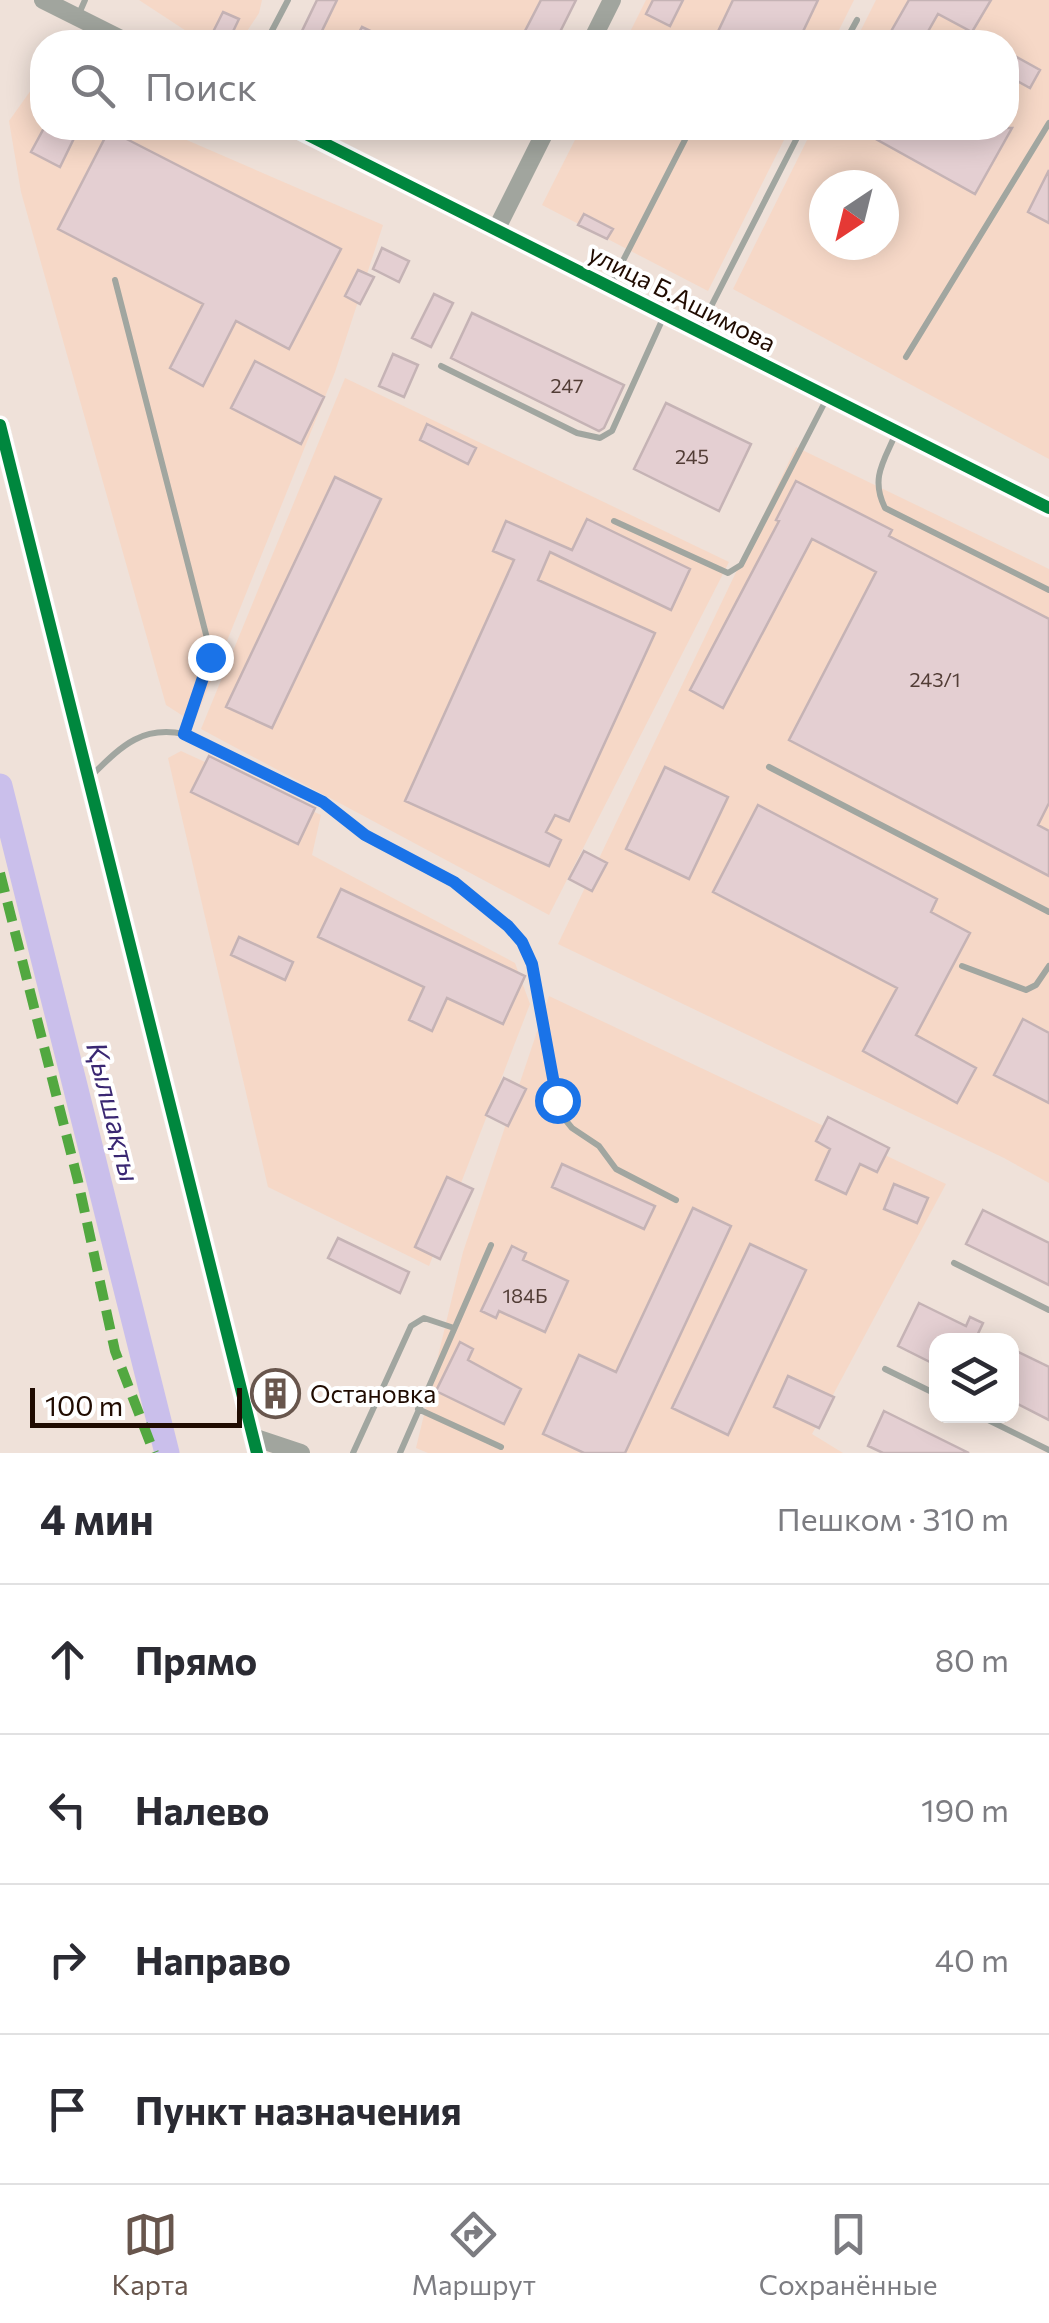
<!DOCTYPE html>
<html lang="ru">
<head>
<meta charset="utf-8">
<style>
	:root { --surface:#fff; --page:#f2f2f3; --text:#2b2b33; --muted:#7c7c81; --line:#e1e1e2; --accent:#68564d }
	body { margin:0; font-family:Commissioner,sans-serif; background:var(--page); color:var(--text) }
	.controls { position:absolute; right:30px; bottom:30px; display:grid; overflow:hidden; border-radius:20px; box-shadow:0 5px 25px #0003 }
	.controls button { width:90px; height:90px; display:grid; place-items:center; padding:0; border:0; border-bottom:2px solid var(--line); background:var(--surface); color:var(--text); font:50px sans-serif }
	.compass { position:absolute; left:809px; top:170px; width:90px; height:90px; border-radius:50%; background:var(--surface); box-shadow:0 5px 25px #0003; rotate:215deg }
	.scale { position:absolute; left:30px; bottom:25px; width:212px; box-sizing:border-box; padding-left:10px; border:5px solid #200b01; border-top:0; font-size:28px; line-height:35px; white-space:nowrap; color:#200b01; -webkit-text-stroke:8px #fff; paint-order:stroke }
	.stop { position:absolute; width:30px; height:30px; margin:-22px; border:8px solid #1a73e8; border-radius:50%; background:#fff }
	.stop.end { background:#1a73e8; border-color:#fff; box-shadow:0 2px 10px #0008 }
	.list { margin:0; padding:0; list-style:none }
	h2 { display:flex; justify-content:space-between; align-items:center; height:130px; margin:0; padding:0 40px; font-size:42px }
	h2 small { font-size:32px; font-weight:400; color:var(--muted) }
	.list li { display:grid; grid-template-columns:65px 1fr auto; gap:30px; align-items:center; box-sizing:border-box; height:150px; padding:0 40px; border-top:2px solid var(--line) }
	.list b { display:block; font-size:38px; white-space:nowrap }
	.list em { font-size:32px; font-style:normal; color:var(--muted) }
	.icon { flex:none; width:55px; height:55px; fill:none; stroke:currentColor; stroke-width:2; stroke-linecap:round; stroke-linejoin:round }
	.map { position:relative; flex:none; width:1049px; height:1453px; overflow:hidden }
	.search { position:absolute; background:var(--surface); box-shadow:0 5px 25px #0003; left:30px; right:30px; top:30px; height:110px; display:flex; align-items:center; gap:25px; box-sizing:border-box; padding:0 35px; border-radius:40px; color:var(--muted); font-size:38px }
	.sheet { height:730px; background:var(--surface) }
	nav { display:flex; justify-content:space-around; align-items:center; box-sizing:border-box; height:140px; border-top:2px solid var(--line); background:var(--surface); font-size:28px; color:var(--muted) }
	nav a { display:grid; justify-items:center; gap:5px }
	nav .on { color:var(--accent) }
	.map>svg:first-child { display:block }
	.built { fill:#f6d8c7; fill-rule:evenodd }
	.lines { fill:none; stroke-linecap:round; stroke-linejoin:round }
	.river { stroke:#cabfeb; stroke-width:25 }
	.building { fill:#e4cfd2; stroke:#c5b3b5; stroke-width:2.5 }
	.lane { stroke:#a1a6a0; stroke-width:6 }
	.secondary { stroke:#a1a59e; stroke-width:18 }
	.quiet { stroke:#52a840; stroke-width:10; stroke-dasharray:20 10; stroke-linecap:butt }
	.cycleway-casing { stroke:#fff; stroke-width:19 }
	.cycleway { stroke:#00873e; stroke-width:12 }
	.route { stroke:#1a73e8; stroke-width:12 }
	.labels { text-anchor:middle; stroke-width:8; stroke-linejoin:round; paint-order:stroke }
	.number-label { font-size:20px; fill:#523d36 }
	.street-label { font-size:25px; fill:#200b01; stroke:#fff }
	.poi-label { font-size:25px; fill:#200b01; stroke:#fff; text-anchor:start }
	.water-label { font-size:28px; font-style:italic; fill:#3a2772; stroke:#fff }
</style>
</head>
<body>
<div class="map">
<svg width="1049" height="1453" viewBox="0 0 1049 1453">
	<rect width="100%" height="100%" fill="#efe1d9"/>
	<path class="built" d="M139,0H262L259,13L240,42H203Z
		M333,0H564L542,42H312Z
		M646,0H854L833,42H625Z
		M876,0H1049V459L733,289L813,128H1006V42H855ZM824,185H884V245H824Z
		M41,76L42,128H159L383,225L335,372L194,723L166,705L21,192L9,121Z
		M581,128H790L708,291L542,205Z
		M345,378L729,562L549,915L201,729Z
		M796,447L1049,569V1183L1004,1158L558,944Z
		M181,751L321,815L312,855L515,963L530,1004L429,1266L268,1187L168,758Z
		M549,996L946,1184L812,1434L843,1453H428L416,1448L463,1252Z"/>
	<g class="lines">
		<path class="river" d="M0,786L167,1453"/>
	</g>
	<path class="building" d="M317,0H337L318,39L302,31Z
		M541,0H576L555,42H547L525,31Z
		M653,0H683L670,26L646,14Z
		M733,0H818L798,42H713Z
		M909,0H991L972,32L938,14L922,42H885Z
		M223,12L239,19L228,42H208Z
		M362,27L393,42H354Z
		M1006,51L1040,70L1030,88L1006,75Z
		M44,128H79L60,167L31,152Z
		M856,128H1012L975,194Z
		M109,130L341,249L289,349L236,321L203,386L170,368L203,304L58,229Z
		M1049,170V223L1028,212Z
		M584,214L613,229L607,239L578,225Z
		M382,248L409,261L399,282L373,269Z
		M358,270L374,277L360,304L345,296Z
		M434,294L453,303L431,347L412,338Z
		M472,313L624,385L604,428L599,431L451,358Z
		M393,354L418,365L404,397L379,386Z
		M255,361L324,397L301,444L231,408Z
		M666,403L751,444L719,511L634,469Z
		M427,424L476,448L468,464L420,440Z
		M335,477L381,499L272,728L226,707Z
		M796,481L892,530L889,536L1049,619V803L1038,825L1049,831V876L789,740L876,572L812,539L723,708L690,690L779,521L776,520Z
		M587,519L690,569L671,610L550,552L538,580L655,633L569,821L555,815L546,832L561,840L549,866L405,801L514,560L493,551L506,521L572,550Z
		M209,756L315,808L298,844L191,792Z
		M665,767L728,797L689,879L626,849Z
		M758,805L937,899L931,912L970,933L916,1035L976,1068L957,1103L863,1051L897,988L713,892Z
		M584,851L607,863L592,891L569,879Z
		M341,889L525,976L503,1024L447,998L432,1031L409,1020L424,987L318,937Z
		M239,937L293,962L285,980L231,955Z
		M1023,1019L1049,1033V1103L994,1075Z
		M504,1078L526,1089L508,1126L486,1115Z
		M828,1117L889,1148L877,1172L860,1164L846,1194L816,1180L830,1149L816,1141Z
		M562,1164L655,1206L644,1229L552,1187Z
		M447,1177L473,1189L440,1259L415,1247Z
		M894,1184L928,1198L917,1223L884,1209Z
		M693,1208L731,1226L625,1453H584L543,1434L579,1355L616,1372Z
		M983,1210L1049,1243V1285L966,1244Z
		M338,1238L409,1272L400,1293L328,1258Z
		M750,1244L806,1270L728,1435L672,1408Z
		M512,1246L526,1253L523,1260L568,1281L545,1332L499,1311L496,1318L481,1311Z
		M919,1303L966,1326L970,1317L983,1323L975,1340H936V1365L898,1346Z
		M460,1342L473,1349L468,1360L521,1389L504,1424L436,1391Z
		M1012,1349L1049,1367V1420L1012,1401Z
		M278,1375L289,1409L272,1415L261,1380Z
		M788,1376L834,1397L819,1428L774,1407Z
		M884,1411L969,1453H883L868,1446Z"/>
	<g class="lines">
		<path class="lane" d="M78,16L85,0
			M516,37L527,42
			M266,42L288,0
			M845,42L857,20
			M115,280L210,650V666L184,734
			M610,286L691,128
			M699,330L802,128
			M906,357L1049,123
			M441,366L577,433L600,438L612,431L664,316
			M896,433C884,461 870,478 885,508L1049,590
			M614,521L728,573L741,565L827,398
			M769,767L1049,912
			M90,777C120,748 140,725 184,734L323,802L365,835L454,882L508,926L521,942L532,963L557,1100L563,1117L572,1128L599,1146L616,1169L676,1200
			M962,966L1026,990L1036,985L1049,966
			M954,1263L1049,1310
			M885,1369L936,1394
			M418,1409L501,1447
			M980,1416L1049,1450
			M353,1453L411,1326L424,1318L454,1328
			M400,1453L491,1245"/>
		<path class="secondary" d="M43,0L127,42
			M591,42L612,0
			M294,128L1049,508
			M496,230L547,128
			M0,425L257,1453
			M253,1437L301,1453"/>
		<path class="quiet" d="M0,873L78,1181L115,1351L154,1453"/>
		<defs>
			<path id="cycleway" d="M294,128L1049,508
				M0,425L257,1453"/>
		</defs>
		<use href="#cycleway" class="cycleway-casing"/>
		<use href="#cycleway" class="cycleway"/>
	</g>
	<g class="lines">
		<path class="route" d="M210,657L184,734L323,802L365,835L454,882L508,926L522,942L532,964L557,1100"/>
	</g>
	<defs>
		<symbol id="building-ring" viewBox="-11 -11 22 22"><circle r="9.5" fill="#fff" stroke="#68564d" stroke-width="1.5"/><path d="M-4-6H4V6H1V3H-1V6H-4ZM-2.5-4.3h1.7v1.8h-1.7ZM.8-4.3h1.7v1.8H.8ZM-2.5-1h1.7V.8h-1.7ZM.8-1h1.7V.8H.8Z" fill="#68564d"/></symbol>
	</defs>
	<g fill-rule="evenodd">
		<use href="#building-ring" x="248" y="1366" width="55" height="55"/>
	</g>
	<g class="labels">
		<g class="number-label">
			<text x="567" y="393">247</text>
			<text x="692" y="464">245</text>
			<text x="935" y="687">243/1</text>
			<text x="525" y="1303">184Б</text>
		</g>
		<g class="street-label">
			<text transform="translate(682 298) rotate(27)" y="9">улица Б.Ашимова</text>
		</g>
		<g class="poi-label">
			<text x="310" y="1403">Остановка</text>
		</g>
		<g class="water-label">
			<text transform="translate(113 1112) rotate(76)" y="10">Қылшақты</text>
		</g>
	</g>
</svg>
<div class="controls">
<button><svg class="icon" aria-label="layers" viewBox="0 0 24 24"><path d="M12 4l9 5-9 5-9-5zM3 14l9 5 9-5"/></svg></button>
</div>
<svg class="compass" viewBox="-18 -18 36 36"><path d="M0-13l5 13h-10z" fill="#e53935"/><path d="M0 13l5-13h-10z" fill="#7c7c81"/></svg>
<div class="scale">100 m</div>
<div class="stop" style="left:557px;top:1100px"></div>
<div class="stop end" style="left:210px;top:657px"></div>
<div class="search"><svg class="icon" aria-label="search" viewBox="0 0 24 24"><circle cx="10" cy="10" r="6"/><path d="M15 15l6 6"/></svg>Поиск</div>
</div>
<section class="sheet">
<h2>4 мин<small>Пешком · 310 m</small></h2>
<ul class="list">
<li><svg class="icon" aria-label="ahead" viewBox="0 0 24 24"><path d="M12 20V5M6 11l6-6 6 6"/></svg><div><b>Прямо</b></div><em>80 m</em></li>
<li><svg class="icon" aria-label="left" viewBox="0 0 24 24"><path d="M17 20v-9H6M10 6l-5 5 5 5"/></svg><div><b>Налево</b></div><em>190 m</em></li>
<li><svg class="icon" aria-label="right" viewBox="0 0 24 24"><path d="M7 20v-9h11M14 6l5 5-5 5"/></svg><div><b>Направо</b></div><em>40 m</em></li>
<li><svg class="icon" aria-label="arrive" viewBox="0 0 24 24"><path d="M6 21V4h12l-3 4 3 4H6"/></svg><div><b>Пункт назначения</b></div></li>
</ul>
</section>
<nav>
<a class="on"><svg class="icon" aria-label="map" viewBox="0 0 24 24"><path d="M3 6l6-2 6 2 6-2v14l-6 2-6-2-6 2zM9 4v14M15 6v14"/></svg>Карта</a>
<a><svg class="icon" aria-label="directions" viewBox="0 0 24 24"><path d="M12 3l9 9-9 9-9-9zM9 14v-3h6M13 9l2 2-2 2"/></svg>Маршрут</a>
<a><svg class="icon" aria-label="saved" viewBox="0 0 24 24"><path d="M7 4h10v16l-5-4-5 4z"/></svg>Сохранённые</a>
</nav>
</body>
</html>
